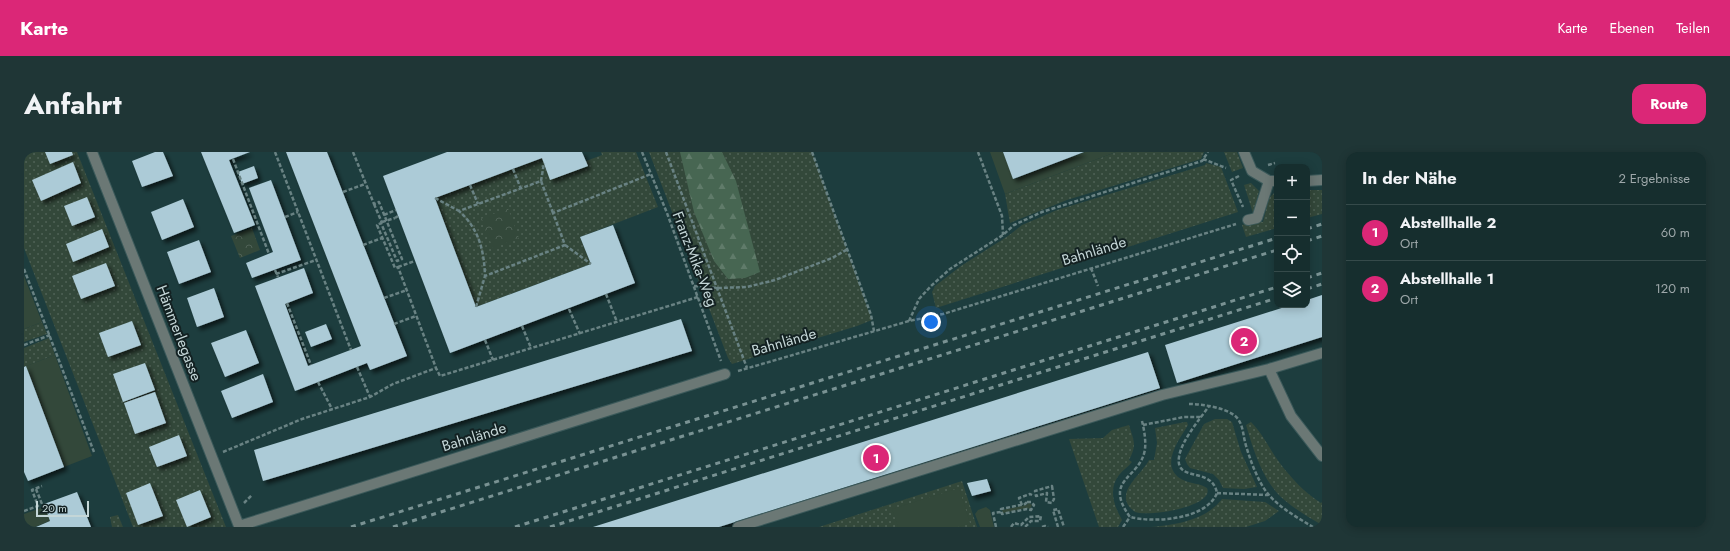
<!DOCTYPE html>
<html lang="de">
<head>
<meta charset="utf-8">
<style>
	:root { --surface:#162e2e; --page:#1f3636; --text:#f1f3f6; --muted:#9ea8aa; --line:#354a4a; --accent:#db2777 }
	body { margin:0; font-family:Jost,sans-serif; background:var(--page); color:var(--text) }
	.controls { position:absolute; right:12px; top:12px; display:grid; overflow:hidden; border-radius:8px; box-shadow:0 2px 10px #0003 }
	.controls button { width:36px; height:36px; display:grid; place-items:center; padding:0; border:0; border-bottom:1px solid var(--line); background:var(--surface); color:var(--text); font:20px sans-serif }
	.scale { position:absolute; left:12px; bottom:10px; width:53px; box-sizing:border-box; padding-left:4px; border:2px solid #c4d6d7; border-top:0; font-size:11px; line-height:14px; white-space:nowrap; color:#c4d6d7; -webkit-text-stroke:3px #132122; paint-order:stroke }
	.you { position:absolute; left:907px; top:170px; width:14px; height:14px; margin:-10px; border:3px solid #fff; border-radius:50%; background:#1a73e8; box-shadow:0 0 0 6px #1a73e833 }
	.badge { display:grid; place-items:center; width:26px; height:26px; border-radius:50%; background:var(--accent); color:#fff; font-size:13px; font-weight:700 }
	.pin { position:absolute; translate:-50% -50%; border:2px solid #fff; box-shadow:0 1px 4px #0006 }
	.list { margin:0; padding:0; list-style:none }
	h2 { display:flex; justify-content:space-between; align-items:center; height:52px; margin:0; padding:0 16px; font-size:17px }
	h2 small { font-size:13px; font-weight:400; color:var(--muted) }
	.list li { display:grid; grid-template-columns:26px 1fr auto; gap:12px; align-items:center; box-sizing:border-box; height:56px; padding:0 16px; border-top:1px solid var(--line) }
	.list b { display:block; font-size:15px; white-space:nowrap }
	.list p { margin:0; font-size:13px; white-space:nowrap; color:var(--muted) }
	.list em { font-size:13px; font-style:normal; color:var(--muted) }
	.icon { flex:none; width:22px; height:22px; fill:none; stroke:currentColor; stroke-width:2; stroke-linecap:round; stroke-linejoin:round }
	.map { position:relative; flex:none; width:1298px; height:375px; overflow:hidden; border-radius:12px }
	header { display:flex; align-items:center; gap:24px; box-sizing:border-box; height:56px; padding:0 20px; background:var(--accent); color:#fff }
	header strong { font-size:19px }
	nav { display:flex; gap:22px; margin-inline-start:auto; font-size:14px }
	.intro { display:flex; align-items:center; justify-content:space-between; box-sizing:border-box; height:96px; padding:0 24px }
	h1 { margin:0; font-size:28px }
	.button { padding:10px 18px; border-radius:12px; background:var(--accent); color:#fff; font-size:14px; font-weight:700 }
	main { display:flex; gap:24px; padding:0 24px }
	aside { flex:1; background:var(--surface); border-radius:12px; box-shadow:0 2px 10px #0003 }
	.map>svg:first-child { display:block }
	.grass { fill:url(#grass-dots) }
	.forest { fill:url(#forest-firs) }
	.park { fill:url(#park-crowns) }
	.garden { fill:#33483a }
	.building { fill:#accbd7; filter:url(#shadow) }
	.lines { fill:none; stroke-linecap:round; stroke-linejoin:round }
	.minor-casing { stroke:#3b595a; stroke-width:12 }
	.path { stroke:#698283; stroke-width:2.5; stroke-dasharray:4 2; stroke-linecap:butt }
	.minor { stroke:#6b7875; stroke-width:10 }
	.rail { stroke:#799293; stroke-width:3; stroke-dasharray:5 5; stroke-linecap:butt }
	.path-bridge { stroke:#698283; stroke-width:2.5; stroke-dasharray:4 2; stroke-linecap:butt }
	.labels { text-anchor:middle; stroke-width:4; stroke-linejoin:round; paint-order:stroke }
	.street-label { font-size:15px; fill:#c4d6d7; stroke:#132122 }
</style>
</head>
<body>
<header>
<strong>Karte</strong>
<nav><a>Karte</a><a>Ebenen</a><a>Teilen</a></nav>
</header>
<div class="intro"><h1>Anfahrt</h1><a class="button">Route</a></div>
<main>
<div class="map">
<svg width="1298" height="375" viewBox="0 0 1298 375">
	<defs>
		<pattern id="grass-dots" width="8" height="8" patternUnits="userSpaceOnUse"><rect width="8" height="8" fill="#33483a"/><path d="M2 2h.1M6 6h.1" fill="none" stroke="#4f6256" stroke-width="1.8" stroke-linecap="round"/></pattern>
		<pattern id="forest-firs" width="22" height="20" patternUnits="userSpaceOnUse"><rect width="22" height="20" fill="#476652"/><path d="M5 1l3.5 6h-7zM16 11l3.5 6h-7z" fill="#607b6a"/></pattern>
		<pattern id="park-crowns" width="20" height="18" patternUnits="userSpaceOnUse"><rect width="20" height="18" fill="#33483a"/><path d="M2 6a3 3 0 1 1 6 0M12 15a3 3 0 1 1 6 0" fill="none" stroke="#4f6256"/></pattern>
		<filter id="shadow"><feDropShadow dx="3.5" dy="3.5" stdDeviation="2" flood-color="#0009"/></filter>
	</defs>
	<rect width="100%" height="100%" fill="#1d3d3e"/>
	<path class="grass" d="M0,0H53L202,375H109L0,96Z
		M577,0H612L634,55L556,85L567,112L452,155L411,46L518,6L562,9L578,3Z
		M625,0H788L848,168L833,174L708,212L704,206Z
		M1092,0H1180L1177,7L1043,48L986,71L981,42Z
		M1200,0H1213L1219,16L1208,20Z
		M1182,11L1197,15L1214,60L912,156L908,140L911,134L937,114L984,84L998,73L1033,58L1181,13Z
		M1227,31L1235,39L1229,61L1220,33Z
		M1253,38V76L1222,85L1218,73L1232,69L1239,70L1245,46Z
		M1283,38H1298V62L1283,66Z
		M18,170L23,182L0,190V177Z
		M25,186L31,203L0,215V196Z
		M1191,267H1203L1208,270L1217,300L1233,335L1220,337L1199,336L1195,328L1189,322L1166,316L1163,312L1161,307L1180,272Z
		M1161,270H1163L1164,273C1155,288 1134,315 1159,328C1167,332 1176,331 1183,336C1191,355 1124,365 1111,360C1087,342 1117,324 1125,308H1130L1133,291L1131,276Z
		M1227,270C1239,282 1245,296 1255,310C1267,326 1280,340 1297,351L1298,350V373C1284,365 1269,356 1257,345C1238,327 1229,297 1222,273Z
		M1105,273C1110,289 1113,293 1105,308L1108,310C1104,315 1099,318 1095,323C1084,337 1090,354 1098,368L1094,375H1075L1045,287L1079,286L1088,278Z
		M938,329L953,375H795Z
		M1198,347L1241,350L1255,359L1241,369L1222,375H1127C1152,373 1182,368 1198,347Z
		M94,363L99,375H88L86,365Z"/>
	<path class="forest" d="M656,0H698L712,29L736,120L721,126L704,127L690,109L670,60Z"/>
	<path class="park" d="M484,56L495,86L469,96L457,67Z
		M228,76L236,98L216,106L207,84Z"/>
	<path class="garden" d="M966,0H979L990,27L1061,0H1092L981,42Z
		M0,124L18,170L0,177Z
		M31,203L68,304L40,315L2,214Z
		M935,336L946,371L934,375H874L868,357Z
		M1005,351L1008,353L1006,357L1003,356L979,361L978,358L1002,353Z
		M962,355L966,358L970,375H956L951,362L954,358Z
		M17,356L19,360L23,359L26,369L11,375H0V362Z"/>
	<path class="building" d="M21,0H48L49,3L26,12Z
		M131,0H139L149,24L118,35L108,9Z
		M177,0H226L205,8L231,73L210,81Z
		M262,0H303L383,204L346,218L343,211L271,239L231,134L280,116L289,141L261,152L284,214L337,194Z
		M423,0H558L564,14L526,28L518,6L411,46L452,155L567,112L556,85L589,73L611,131L426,201L359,24Z
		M979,0H1060L989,27Z
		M49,10L57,31L17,49L8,28Z
		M230,14L234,26L218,32L214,20Z
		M247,28L277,108L228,126L222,111L249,100L225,36Z
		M63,45L71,65L48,74L40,54Z
		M159,47L170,75L138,88L127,60Z
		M78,77L85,95L49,110L42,92Z
		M175,88L187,120L155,132L143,100Z
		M82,111L91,134L57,147L48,124Z
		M190,136L200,165L173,175L163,146Z
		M1298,143V185L1153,231L1141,193L1267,153H1283V148Z
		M657,167L668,199L239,329L230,298Z
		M108,169L117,193L84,205L75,181Z
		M302,172L308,187L287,195L281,180Z
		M222,178L235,211L201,225L187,191Z
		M1124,200L1136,236L695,375H569Z
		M121,211L131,238L99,250L89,222Z
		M2,214L40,315L4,329L0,320V215Z
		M239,222L249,250L208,266L197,239Z
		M131,240L142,271L111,282L100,251Z
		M155,283L163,304L133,315L125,295Z
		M963,327L967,339L948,344L943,331Z
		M126,331L139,364L114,373L102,341Z
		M176,338L187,365L163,375L152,348Z
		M53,340L67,375H12L26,369L20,352Z"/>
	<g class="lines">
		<defs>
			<path id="minor" d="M68,0L215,374L701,222
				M1220,0L1228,19L1245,29H1253
				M1283,29L1298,28
				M1224,68L1233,66L1245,29
				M1245,217L1267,264L1298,304
				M714,375L1138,243L1245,217L1298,201"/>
		</defs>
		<use href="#minor" class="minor-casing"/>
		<path class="path" d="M251,0L327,198
			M329,0L350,52L355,50L378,107L373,109L357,71L353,73L371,116L374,115L412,216
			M618,0L643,61L697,209
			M642,0L723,216
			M788,0L847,163L850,179
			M954,0L978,64L979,83
			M209,7L245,102
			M1179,7L1202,16
			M1244,13L1251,11
			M489,17L497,37
			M1215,24L1207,28L1219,55
			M517,29L520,11
			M446,33L454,52
			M319,40L341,32
			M411,46L435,59
			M350,52L358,71
			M529,61L517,29L435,59C455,77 460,98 461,124L541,93L529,61L627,22
			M360,63L372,58
			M261,65L274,60
			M371,66L374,64
			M339,93L358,86
			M541,93L567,112
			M374,115L391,109
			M1067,116L1074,134
			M0,117L70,300
			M251,118L254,125
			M252,122L292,108
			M670,134L695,136L723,135L751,128L808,106L824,97
			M582,142L593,170
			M360,146L383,138
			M263,151L287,213
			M452,155L461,124
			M545,157L556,182
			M885,169L895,147L907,134L926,117L979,83L990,73L1018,60L1178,9L1184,0
			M370,172L392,164
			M498,174L507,196
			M461,188L469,208
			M0,193L26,183
			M333,215L346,245
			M714,219L885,169L919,162L1212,72
			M294,230L308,257
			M1165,252C1178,252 1206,256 1214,267C1219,274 1219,282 1221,290C1225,305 1234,331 1245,343C1256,356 1274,366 1289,375
			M1118,269C1120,277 1122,288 1121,297C1117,327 1078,326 1106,365C1130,371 1182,368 1193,341C1188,314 1151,331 1155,305C1157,289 1176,267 1185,254
			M1119,273L1160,265H1177
			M199,300L278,267L346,245L369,232L412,216L416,224L674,145
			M1028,334L1030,347L1028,351L1022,350L1023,341L1012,344L1011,339Z
			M12,337L20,357L22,356
			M1193,341L1244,343
			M1003,350H1007L1010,353L1007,358L1003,357L978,362L977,357L1001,352Z
			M220,351L228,343
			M998,353L995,346L1006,342L1008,343
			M0,359L14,354L8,338L18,334
			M972,375L969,361L977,360
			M987,375L990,371L997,373L1005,365L1017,364L1016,369H1007L1001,375
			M1018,375L1021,374L1024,375
			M1034,375L1029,358L1034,357L1040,375
			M1099,375L1106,365"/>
		<use href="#minor" class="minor"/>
		<path class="rail" d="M1283,77L1298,72
			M1283,89L1298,84
			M1283,126L1298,121
			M1283,137L1298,132
			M327,375L1253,86
			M369,375L1253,98
			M491,375L1253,135
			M526,375L1253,146"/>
		<path class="path-bridge" d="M358,70L371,66"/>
	</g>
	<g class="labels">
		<g class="street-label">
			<text transform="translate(1070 99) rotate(-17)" y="5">Bahnlände</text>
			<text transform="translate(671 107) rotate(69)" y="5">Franz-Mika-Weg</text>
			<text transform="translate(155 181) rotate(69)" y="5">Hämmerlegasse</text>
			<text transform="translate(760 190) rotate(-16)" y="5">Bahnlände</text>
			<text transform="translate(450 285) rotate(-17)" y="5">Bahnlände</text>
		</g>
	</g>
</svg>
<div class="controls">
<button>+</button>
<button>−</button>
<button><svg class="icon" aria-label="locate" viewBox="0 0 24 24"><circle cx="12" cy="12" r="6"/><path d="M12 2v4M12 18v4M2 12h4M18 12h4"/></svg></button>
<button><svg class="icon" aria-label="layers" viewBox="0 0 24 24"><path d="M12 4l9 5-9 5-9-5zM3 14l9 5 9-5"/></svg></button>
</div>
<div class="scale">20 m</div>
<div class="you"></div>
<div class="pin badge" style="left:852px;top:306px">1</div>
<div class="pin badge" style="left:1220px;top:189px">2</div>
</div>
<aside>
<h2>In der Nähe<small>2 Ergebnisse</small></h2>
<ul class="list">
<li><span class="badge">1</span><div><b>Abstellhalle 2</b><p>Ort</p></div><em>60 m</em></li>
<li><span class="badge">2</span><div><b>Abstellhalle 1</b><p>Ort</p></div><em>120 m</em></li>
</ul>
</aside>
</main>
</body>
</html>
